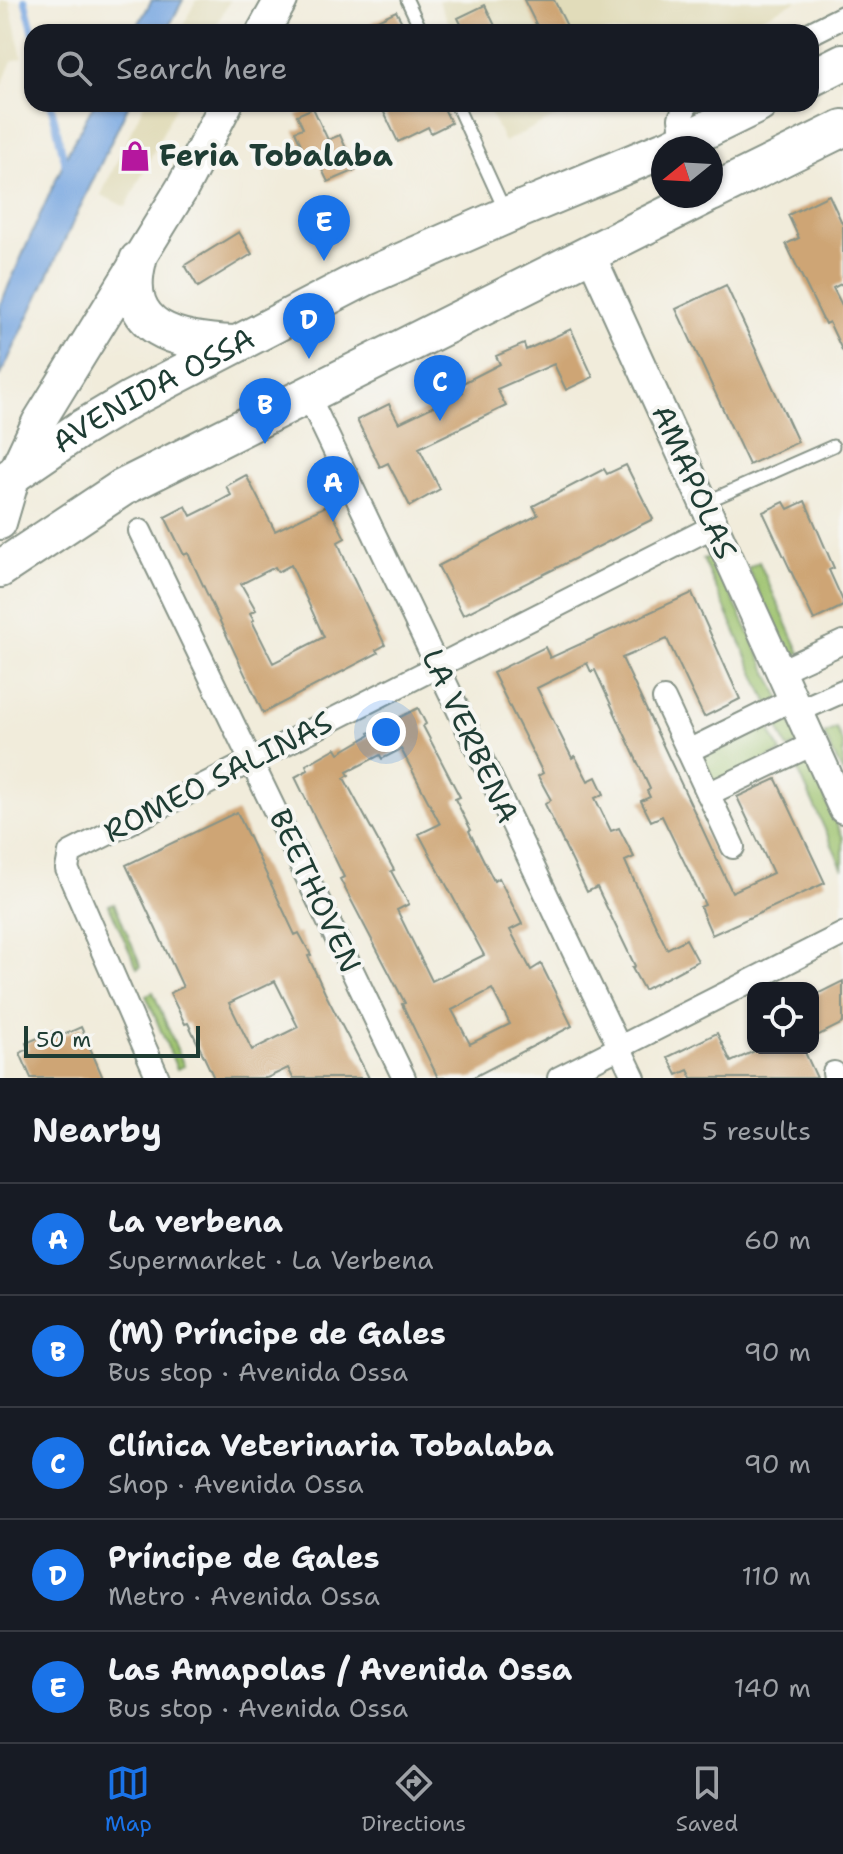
<!DOCTYPE html>
<html lang="en">
<head>
<meta charset="utf-8">
<style>
	:root { --surface:#171b24; --page:#20242c; --text:#f1f3f6; --muted:#9ea1a6; --line:#363941; --accent:#1a73e8 }
	body { margin:0; font-family:"Shantell Sans",sans-serif; background:var(--page); color:var(--text) }
	.controls { position:absolute; right:24px; bottom:24px; display:grid; overflow:hidden; border-radius:16px; box-shadow:0 2px 6px #0004 }
	.controls button { width:72px; height:72px; display:grid; place-items:center; padding:0; border:0; border-bottom:2px solid var(--line); background:var(--surface); color:var(--text); font:40px sans-serif }
	.compass { position:absolute; left:651px; top:136px; width:72px; height:72px; border-radius:50%; background:var(--surface); box-shadow:0 2px 6px #0004; rotate:252deg }
	.scale { position:absolute; left:24px; bottom:20px; width:176px; box-sizing:border-box; padding-left:8px; border:4px solid #1f3d34; border-top:0; font-size:22px; line-height:28px; white-space:nowrap; color:#1f3d34; -webkit-text-stroke:6px #f6f6f2; paint-order:stroke }
	.you { position:absolute; left:386px; top:732px; width:28px; height:28px; margin:-20px; border:6px solid #fff; border-radius:50%; background:#1a73e8; box-shadow:0 0 0 12px #1a73e833 }
	.badge { display:grid; place-items:center; width:52px; height:52px; border-radius:50%; background:var(--accent); color:#fff; font-size:26px; font-weight:700 }
	.pin { position:absolute; translate:-50% -66px; filter:drop-shadow(0 2px 4px #0008) }
	.pin::after { content:''; position:absolute; top:42px; width:28px; height:24px; background:inherit; clip-path:polygon(0 0,100% 0,50% 100%) }
	.list { margin:0; padding:0; list-style:none }
	h2 { display:flex; justify-content:space-between; align-items:center; height:104px; margin:0; padding:0 32px; font-size:34px }
	h2 small { font-size:26px; font-weight:400; color:var(--muted) }
	.list li { display:grid; grid-template-columns:52px 1fr auto; gap:24px; align-items:center; box-sizing:border-box; height:112px; padding:0 32px; border-top:2px solid var(--line) }
	.list b { display:block; font-size:30px; white-space:nowrap }
	.list p { margin:0; font-size:26px; white-space:nowrap; color:var(--muted) }
	.list em { font-size:26px; font-style:normal; color:var(--muted) }
	.icon { flex:none; width:44px; height:44px; fill:none; stroke:currentColor; stroke-width:2; stroke-linecap:round; stroke-linejoin:round }
	.map { position:relative; flex:none; width:843px; height:1078px; overflow:hidden }
	.search { position:absolute; background:var(--surface); box-shadow:0 2px 6px #0004; left:24px; right:24px; top:24px; height:88px; display:flex; align-items:center; gap:20px; box-sizing:border-box; padding:0 28px; border-radius:24px; color:var(--muted); font-size:30px }
	.sheet { height:664px; background:var(--surface) }
	nav { display:flex; justify-content:space-around; align-items:center; box-sizing:border-box; height:112px; border-top:2px solid var(--line); background:var(--surface); font-size:22px; color:var(--muted) }
	nav a { display:grid; justify-items:center; gap:4px }
	nav .on { color:var(--accent) }
	.map>svg:first-child { display:block }
	.built { fill:#e1dcba }
	.green { fill:#9ec36e; stroke:#5e8051; stroke-width:2 }
	.water { fill:#77a6e0; stroke:#4b728a; stroke-width:2 }
	.lines { fill:none; stroke-linecap:round; stroke-linejoin:round }
	.stream { stroke:#77a6e0; stroke-width:7 }
	.building { fill:#cea574; fill-rule:evenodd }
	.service-casing { stroke:#889488; stroke-width:15 }
	.minor-casing { stroke:#889488; stroke-width:26 }
	.tertiary-casing { stroke:#889488; stroke-width:32 }
	.secondary-casing { stroke:#889488; stroke-width:36 }
	.primary-casing { stroke:#889488; stroke-width:40 }
	.service { stroke:#fff; stroke-width:11 }
	.minor { stroke:#fff; stroke-width:22 }
	.tertiary { stroke:#fff; stroke-width:28 }
	.secondary { stroke:#fff; stroke-width:32 }
	.primary { stroke:#fff; stroke-width:36 }
	.labels { text-anchor:middle; stroke-width:8; stroke-linejoin:round; paint-order:stroke }
	.poi-label { font-size:30px; font-weight:bold; fill:#1f3d34; stroke:#f6f6f2; text-anchor:start }
	.street-label { font-size:30px; fill:#1f3d34; stroke:#f6f6f2 }
</style>
</head>
<body>
<div class="map">
<svg width="843" height="1078" viewBox="0 0 843 1078">
	<rect width="100%" height="100%" fill="#f6f6f2"/>
	<filter id="ink" filterUnits="userSpaceOnUse"><feTurbulence type="fractalNoise" baseFrequency=".0125" numOctaves="2"/><feDisplacementMap in="SourceGraphic" scale="16" xChannelSelector="R" yChannelSelector="G"/><feConvolveMatrix kernelMatrix="1 2 1 2 8 2 1 2 1" color-interpolation-filters="sRGB"/></filter>
	<filter id="wash" filterUnits="userSpaceOnUse"><feTurbulence type="fractalNoise" baseFrequency=".006" numOctaves="4" result="noise"/><feDisplacementMap in="SourceGraphic" scale="32" xChannelSelector="R" yChannelSelector="G"/><feGaussianBlur stdDeviation="1.8" result="paint"/><feColorMatrix in="noise" values="0 0 0 0 0 0 0 0 0 0 0 0 0 0 0 0 0 1.4 0 .05"/><feComposite in="paint" operator="in"/></filter>
	<g filter="url(#wash)">
		<rect width="100%" height="100%" fill="#f1ecdb"/>
		<path class="built" d="M0,0H9L22,58L12,61L0,89Z
			M196,0H230L213,32H180Z
			M438,0H798L732,32H453Z
			M144,104H177L126,207L101,195Z
			M486,104H583L504,142Z"/>
		<path class="green" d="M712,556L781,700L769,706L703,559Z
			M759,562L800,653L789,658L748,568Z
			M784,709L800,743L788,749L772,715Z
			M765,720L781,752L714,785L698,752Z
			M836,728L843,744V774L824,734Z
			M804,752L843,838V869L792,757Z
			M114,903L141,966L137,968L109,905Z
			M153,992L184,1066L177,1069L146,995Z"/>
		<path class="water" d="M152,0H183L166,32H134Z
			M94,104H129L0,377V305L69,150Z"/>
		<g class="lines">
			<path class="stream" d="M25,0L33,32
				M51,104L66,168"/>
		</g>
		<g id="blocks">
			<path class="building" d="M524,0H554L570,32H540Z
				M485,5L498,32H465L458,18Z
				M396,11L407,32H353Z
				M380,104H442L451,123L431,133L428,127L398,142Z
				M313,108L328,140L340,135L356,170L328,182L314,153L306,156L295,131L303,128L297,115Z
				M829,195L843,225V283L833,288L843,307V352L829,322L825,324L786,244L799,238L788,215Z
				M239,232L252,254L198,287L185,265Z
				M726,285L798,442L749,465L676,309Z
				M571,329L593,377L566,390L554,364L497,389L506,406L419,448L440,489L410,506L388,463L380,467L357,420L389,404L399,423L463,392L459,385L500,364L496,356L524,344L526,350Z
				M626,465L653,519L463,615L438,566L538,515L533,506L604,469L607,474Z
				M246,475L275,531L328,505L345,538L338,542L348,567L385,645L376,650L378,653L263,713L188,553L184,555L165,517L186,506L191,516L211,506L231,495L226,486ZM291,565L324,637L273,663L252,621L254,620L250,613L256,610L241,584L275,567L278,572Z
				M805,501L834,568L829,570L843,601V606L814,620L763,512L784,502L788,509Z
				M692,593L740,699L704,717L667,639L622,658L732,892L773,873L737,797L776,779L825,883L712,935L700,907L705,905L662,816L651,821L641,801L650,797L647,791L650,789L595,670L591,672L587,663L537,688L572,758L575,756L588,781L596,777L604,794L595,798L611,831L619,828L634,857L625,861L629,870L667,949L686,939L698,961L644,990L632,968L635,966L597,887L587,892L564,844L545,804L551,800L538,776L543,773L493,673L545,647L550,658Z
				M418,708L426,724L423,726L460,797L455,799L471,830L469,831L494,881L499,878L522,924L510,930L531,970L541,964L572,1026L472,1078H438L402,1004L405,1003L340,879L344,877L295,777L308,770L306,765L336,748L339,753L370,735L369,733ZM401,749L440,824L419,834L484,955L432,981L397,910L409,904L391,871L394,870L344,778L349,775L347,772L380,755L382,759ZM492,989L510,1024L470,1044L452,1010Z
				M237,812L295,935L299,933L311,955L308,956L325,993L369,1078H293L288,1068L267,1078H214L188,1023L185,1024L170,993L183,987L126,865ZM275,981L298,1027L252,1050L229,1003Z
				M843,981V1023L813,1038V996Z
				M81,1027L103,1078H31L20,1053L28,1049L26,1043L54,1031L57,1038Z
				M717,1033L731,1062L761,1048H803L817,1078H692L688,1070L677,1075L668,1057Z"/>
		</g>
	</g>
	<g filter="url(#ink)">
		<use href="#blocks" fill-opacity="0" stroke="#889488" stroke-width="2"/>
		<g class="lines">
			<defs>
				<path id="service" d="M407,0L422,32
					M456,104L505,211
					M706,502L833,446"/>
				<path id="minor" d="M811,33L843,17
					M683,142L680,118L687,104
					M307,393L634,1078
					M140,531L404,1078
					M780,671L843,642
					M664,699L733,847
					M798,711L843,691
					M688,751L793,699
					M708,794L813,744
					M834,1073L837,1078
					M158,1078L67,869L70,853L714,526
					M559,1078L843,934"/>
				<path id="tertiary" d="M590,253L843,809"/>
				<path id="secondary" d="M263,32L281,0
					M0,523L15,472L38,423L183,187L226,104"/>
				<g id="primary">
					<path d="M811,78L843,62"/>
					<path d="M669,148L759,104"/>
					<path d="M711,193L843,128"/>
					<path d="M138,260C120,331 179,342 235,344"/>
					<path id="s1" d="M0,484L79,430L131,399L364,278L507,215L663,150"/>
					<path d="M0,569L122,488L705,196"/>
				</g>
			</defs>
			<use href="#service" class="service-casing"/>
			<use href="#minor" class="minor-casing"/>
			<use href="#tertiary" class="tertiary-casing"/>
			<use href="#secondary" class="secondary-casing"/>
			<use href="#primary" class="primary-casing"/>
			<use href="#service" class="service"/>
			<use href="#minor" class="minor"/>
			<use href="#tertiary" class="tertiary"/>
			<use href="#secondary" class="secondary"/>
			<use href="#primary" class="primary"/>
		</g>
	</g>
	<defs>
		<symbol id="shop-bare" viewBox="-9 -9 18 18"><path d="M-5-2.5h2.3a2.7 3.5 0 0 1 5.4 0H5L5.5 6h-11ZM-1.5-2.5h3a1.5 2.3 0 0 0-3 0Z" fill="#b5179e" stroke="#f6f6f2" stroke-width="2.5" paint-order="stroke"/></symbol>
	</defs>
	<g fill-rule="evenodd">
		<use href="#shop-bare" x="113" y="134" width="44" height="44"/>
	</g>
	<g class="labels">
		<g class="poi-label">
			<text x="159" y="166">Feria Tobalaba</text>
		</g>
		<g class="street-label">
			<text dy="10" stroke="none"><textPath href="#s1" startOffset="180">AVENIDA OSSA</textPath></text>
			<text transform="translate(694 482) rotate(66)" y="10">AMAPOLAS</text>
			<text transform="translate(470 736) rotate(65)" y="10">LA VERBENA</text>
			<text transform="translate(218 777) rotate(-27)" y="10">ROMEO SALINAS</text>
			<text transform="translate(315 891) rotate(65)" y="10">BEETHOVEN</text>
		</g>
	</g>
</svg>
<div class="controls">
<button><svg class="icon" aria-label="locate" viewBox="0 0 24 24"><circle cx="12" cy="12" r="6"/><path d="M12 2v4M12 18v4M2 12h4M18 12h4"/></svg></button>
</div>
<svg class="compass" viewBox="-18 -18 36 36"><path d="M0-13l5 13h-10z" fill="#e53935"/><path d="M0 13l5-13h-10z" fill="#9ea1a6"/></svg>
<div class="scale">50 m</div>
<div class="you"></div>
<div class="pin badge" style="left:333px;top:522px">A</div>
<div class="pin badge" style="left:265px;top:444px">B</div>
<div class="pin badge" style="left:440px;top:421px">C</div>
<div class="pin badge" style="left:309px;top:359px">D</div>
<div class="pin badge" style="left:324px;top:261px">E</div>
<div class="search"><svg class="icon" aria-label="search" viewBox="0 0 24 24"><circle cx="10" cy="10" r="6"/><path d="M15 15l6 6"/></svg>Search here</div>
</div>
<section class="sheet">
<h2>Nearby<small>5 results</small></h2>
<ul class="list">
<li><span class="badge">A</span><div><b>La verbena</b><p>Supermarket · La Verbena</p></div><em>60 m</em></li>
<li><span class="badge">B</span><div><b>(M) Príncipe de Gales</b><p>Bus stop · Avenida Ossa</p></div><em>90 m</em></li>
<li><span class="badge">C</span><div><b>Clínica Veterinaria Tobalaba</b><p>Shop · Avenida Ossa</p></div><em>90 m</em></li>
<li><span class="badge">D</span><div><b>Príncipe de Gales</b><p>Metro · Avenida Ossa</p></div><em>110 m</em></li>
<li><span class="badge">E</span><div><b>Las Amapolas / Avenida Ossa</b><p>Bus stop · Avenida Ossa</p></div><em>140 m</em></li>
</ul>
</section>
<nav>
<a class="on"><svg class="icon" aria-label="map" viewBox="0 0 24 24"><path d="M3 6l6-2 6 2 6-2v14l-6 2-6-2-6 2zM9 4v14M15 6v14"/></svg>Map</a>
<a><svg class="icon" aria-label="directions" viewBox="0 0 24 24"><path d="M12 3l9 9-9 9-9-9zM9 14v-3h6M13 9l2 2-2 2"/></svg>Directions</a>
<a><svg class="icon" aria-label="saved" viewBox="0 0 24 24"><path d="M7 4h10v16l-5-4-5 4z"/></svg>Saved</a>
</nav>
</body>
</html>
